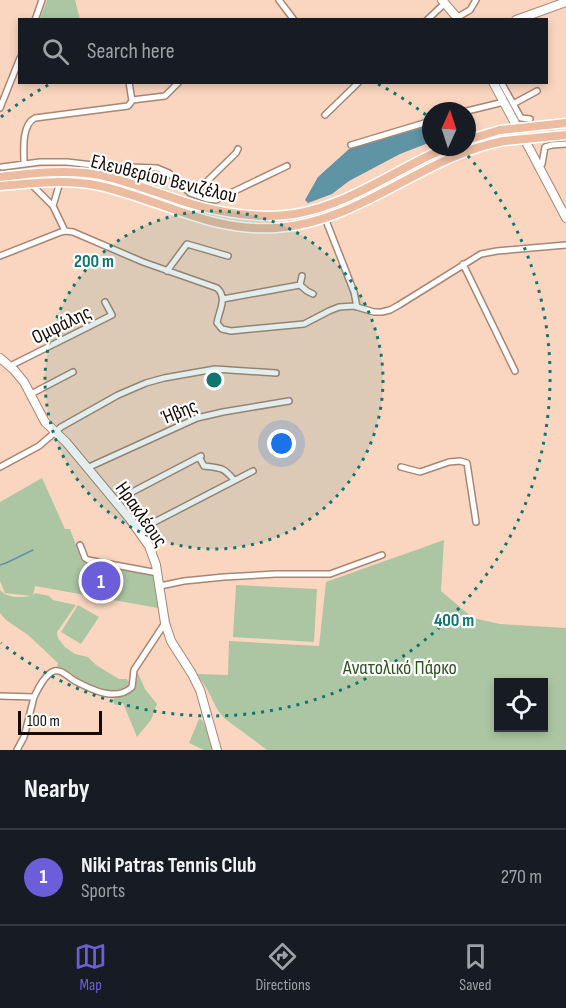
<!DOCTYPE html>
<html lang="en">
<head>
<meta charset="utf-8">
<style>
	:root { --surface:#171b24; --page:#20242c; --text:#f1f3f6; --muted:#9ea1a6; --line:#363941; --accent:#6c5ed8 }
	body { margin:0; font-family:"Sofia Sans Condensed",sans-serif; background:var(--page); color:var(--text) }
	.controls { position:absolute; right:18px; bottom:18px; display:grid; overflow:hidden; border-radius:0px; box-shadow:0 3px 9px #0003 }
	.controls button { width:54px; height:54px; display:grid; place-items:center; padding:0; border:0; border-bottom:2px solid var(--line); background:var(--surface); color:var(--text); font:30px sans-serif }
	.compass { position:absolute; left:422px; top:102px; width:54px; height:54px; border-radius:50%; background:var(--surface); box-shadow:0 3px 9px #0003; rotate:3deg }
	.scale { position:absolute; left:18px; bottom:15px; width:84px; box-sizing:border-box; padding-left:6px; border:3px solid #150a04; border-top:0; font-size:16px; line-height:21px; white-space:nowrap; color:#150a04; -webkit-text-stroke:4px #fff; paint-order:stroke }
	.you { position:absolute; left:282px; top:444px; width:21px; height:21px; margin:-15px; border:4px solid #fff; border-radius:50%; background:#1a73e8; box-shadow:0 0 0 9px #1a73e833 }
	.badge { display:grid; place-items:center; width:39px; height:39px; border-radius:50%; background:var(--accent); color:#fff; font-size:20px; font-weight:700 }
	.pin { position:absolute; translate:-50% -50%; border:3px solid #fff; box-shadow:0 2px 6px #0006 }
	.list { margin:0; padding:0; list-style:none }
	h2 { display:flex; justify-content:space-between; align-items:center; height:78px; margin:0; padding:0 24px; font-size:26px }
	h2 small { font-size:20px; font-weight:400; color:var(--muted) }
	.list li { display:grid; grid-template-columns:39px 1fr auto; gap:18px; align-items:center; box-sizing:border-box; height:96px; padding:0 24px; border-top:2px solid var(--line) }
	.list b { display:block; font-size:22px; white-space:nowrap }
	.list p { margin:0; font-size:20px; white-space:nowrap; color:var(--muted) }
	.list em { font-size:20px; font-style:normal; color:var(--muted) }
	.icon { flex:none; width:33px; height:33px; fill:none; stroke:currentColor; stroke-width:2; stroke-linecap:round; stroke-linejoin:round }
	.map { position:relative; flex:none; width:566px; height:750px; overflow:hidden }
	.search { position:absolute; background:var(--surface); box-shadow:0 3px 9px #0003; left:18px; right:18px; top:18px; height:66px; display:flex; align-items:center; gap:15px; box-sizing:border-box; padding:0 21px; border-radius:0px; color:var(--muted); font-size:22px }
	.sheet { height:174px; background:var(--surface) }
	nav { display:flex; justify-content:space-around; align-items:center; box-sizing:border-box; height:84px; border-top:2px solid var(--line); background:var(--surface); font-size:16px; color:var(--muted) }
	nav a { display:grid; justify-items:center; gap:3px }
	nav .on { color:var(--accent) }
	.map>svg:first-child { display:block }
	.green { fill:#acc6a3; fill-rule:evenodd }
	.water { fill:#5e94a4 }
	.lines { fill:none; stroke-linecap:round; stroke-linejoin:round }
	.stream { stroke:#5e94a4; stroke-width:1.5 }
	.street-casing { stroke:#a88673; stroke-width:8 }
	.secondary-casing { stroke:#a88673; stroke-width:10 }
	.primary-casing { stroke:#fff; stroke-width:11 }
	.street { stroke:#fff; stroke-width:5 }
	.secondary { stroke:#fff; stroke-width:8 }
	.primary { stroke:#ecbca0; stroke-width:8 }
	.primary-bridge-casing { stroke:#fff; stroke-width:11; stroke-linecap:butt }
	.primary-bridge { stroke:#ecbca0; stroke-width:8 }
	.ring { fill:none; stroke:#0f766e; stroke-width:3; stroke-dasharray:3 6 }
	.labels { text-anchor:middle; stroke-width:4.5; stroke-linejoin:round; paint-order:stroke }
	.street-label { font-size:20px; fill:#150a04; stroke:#fff }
	.park-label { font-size:20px; fill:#2e541f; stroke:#fff }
	.centre { fill:#0f766e; stroke:#fff; stroke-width:3 }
	.ring-label { font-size:18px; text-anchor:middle; font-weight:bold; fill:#0f766e; stroke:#fff; stroke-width:4.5; stroke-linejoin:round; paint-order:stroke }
</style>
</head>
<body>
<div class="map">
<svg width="566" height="750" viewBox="0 0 566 750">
	<rect width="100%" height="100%" fill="#fad6c1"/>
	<path class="green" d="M47,0H75L80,19H40Z
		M42,478L65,529H70L82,561L154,575L158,608L35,586L33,596L35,593L49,596L53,600L76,605L57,632L58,638L65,647L75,654L88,657L96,665L119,679H127L129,684C116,705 74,679 59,670L57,668L58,663L28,635L6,620L0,613V590C7,598 20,598 31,596L5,593L0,581V502Z
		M444,540L441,591L473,618L500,624L566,628V750H267L224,718L217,709L207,689L197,674L228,675L229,641L319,646L326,582ZM498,682H544V728H498Z
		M236,585L317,589L314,642L233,637Z
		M78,605L99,617L81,644L61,632Z
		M137,671L145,689L157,704L151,720L137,737L123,703L115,705L112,699C134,693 130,691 137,671Z
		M199,719L202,720L210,735L215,750H204L189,743Z"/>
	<path class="water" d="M431,125V142L400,154L349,181L332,194L308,203L305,200L318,177L349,149Z"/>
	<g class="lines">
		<path class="stream" d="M0,565L6,563L33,550"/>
		<defs>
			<path id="street" d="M279,0L294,20
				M458,17L470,10L476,0
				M35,20L42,0
				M427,20L445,3
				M501,82L521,118L530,119
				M132,100L165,96L179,82
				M513,104L537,91
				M0,108L20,58
				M467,111L504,102
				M325,115L359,82
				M351,145L431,121
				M24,164C24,151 21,125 35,118L128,106L132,101L129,82
				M2,167L40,162H67L101,166L157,168L169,173L190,193L207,199L216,200L287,166
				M538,167L542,164L545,147L552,145L566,144
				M30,183L53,206L65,231
				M194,194L236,153L238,149
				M53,206L60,182
				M325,218L354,292L357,307
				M0,256L61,232L65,231L73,232L143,262L217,288C228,298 219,310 217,323L222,329L231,331L304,324L329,311L339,307L354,306L374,312H382L390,310L399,305L481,254L497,251L566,245
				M463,264L515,371
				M167,271L187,244L228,256
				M300,285L307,291L313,294
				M300,285L302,276
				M223,299L300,285
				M10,366L112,315L105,302
				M31,394L73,372
				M199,457L204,466C221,468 223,467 234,480
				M0,467L39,446L61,427L118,395L146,383L164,378L215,369L276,373
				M401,467L420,472L449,462L460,461L467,463L476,522
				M87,468L197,418L223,412L289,401
				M115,501L201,456
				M139,530L253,471
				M80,545L85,558L88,560L158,573
				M160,586L184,581L224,577L276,574H330L382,555
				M0,696L34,697C38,689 45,674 54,671C62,669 68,677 75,681C92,690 116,702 132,687L134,670L165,623
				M17,750L24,737L34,697"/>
			<path id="secondary" d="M442,0L459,20
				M516,20L566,2
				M493,82L515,123
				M527,144L566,218
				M0,358L14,370L24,382L45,422L66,442L130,519L149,546L156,565L165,623L171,641L192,674L200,690L217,750"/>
			<path id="primary" d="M467,140L500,130
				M0,177C33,173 67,169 100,175C133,182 163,196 195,205C228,214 261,219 294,214C350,205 397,168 448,147
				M0,186C33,183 67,179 100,186C162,200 209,232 276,228C359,223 423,156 504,141"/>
		</defs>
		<use href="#street" class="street-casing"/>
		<use href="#secondary" class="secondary-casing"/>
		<use href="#primary" class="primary-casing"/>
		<use href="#street" class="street"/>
		<use href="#secondary" class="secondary"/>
		<use href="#primary" class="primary"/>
		<defs>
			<path id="primary-bridge" d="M500,130L566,123
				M504,141L566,135"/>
		</defs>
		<use href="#primary-bridge" class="primary-bridge-casing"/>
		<use href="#primary-bridge" class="primary-bridge"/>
	</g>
	<circle cx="214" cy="380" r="169" fill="#0f766e" fill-opacity=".12"/>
	<g class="ring">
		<circle cx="214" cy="380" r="169"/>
		<path d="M1 117A339 339 0 0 1 50 84M378 84A339 339 0 0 1 430 118M462 149A339 339 0 0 1 1 643"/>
	</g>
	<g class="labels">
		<g class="street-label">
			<text transform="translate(164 178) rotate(14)" y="7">Ελευθερίου Βενιζέλου</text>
			<text transform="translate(61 324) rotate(-26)" y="7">Ομφάλης</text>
			<text transform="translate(179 411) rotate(-22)" y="7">Ήβης</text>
			<text transform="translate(142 514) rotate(55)" y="7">Ηρακλέους</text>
		</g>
		<g class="park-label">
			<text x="400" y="674">Ανατολικό Πάρκο</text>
		</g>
	</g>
	<circle cx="214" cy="380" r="9" class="centre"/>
	<g class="ring-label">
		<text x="94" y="267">200 m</text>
		<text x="454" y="626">400 m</text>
	</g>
</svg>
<div class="controls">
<button><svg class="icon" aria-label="locate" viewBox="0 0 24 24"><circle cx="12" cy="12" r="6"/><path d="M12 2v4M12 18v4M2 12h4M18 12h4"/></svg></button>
</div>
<svg class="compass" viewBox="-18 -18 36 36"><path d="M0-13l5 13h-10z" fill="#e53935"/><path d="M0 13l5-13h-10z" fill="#9ea1a6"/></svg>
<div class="scale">100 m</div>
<div class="you"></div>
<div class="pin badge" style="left:101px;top:581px">1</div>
<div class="search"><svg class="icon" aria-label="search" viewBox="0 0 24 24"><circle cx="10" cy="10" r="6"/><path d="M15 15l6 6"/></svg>Search here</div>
</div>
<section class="sheet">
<h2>Nearby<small></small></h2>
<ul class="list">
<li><span class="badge">1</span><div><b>Niki Patras Tennis Club</b><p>Sports</p></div><em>270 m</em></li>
</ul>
</section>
<nav>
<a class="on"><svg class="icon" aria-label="map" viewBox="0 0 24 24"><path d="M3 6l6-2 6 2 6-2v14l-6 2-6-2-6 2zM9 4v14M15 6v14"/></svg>Map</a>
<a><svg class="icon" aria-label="directions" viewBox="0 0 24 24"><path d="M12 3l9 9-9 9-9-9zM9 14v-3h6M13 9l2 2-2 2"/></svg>Directions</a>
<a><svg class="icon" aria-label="saved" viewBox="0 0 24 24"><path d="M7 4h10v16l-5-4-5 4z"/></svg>Saved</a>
</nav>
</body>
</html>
